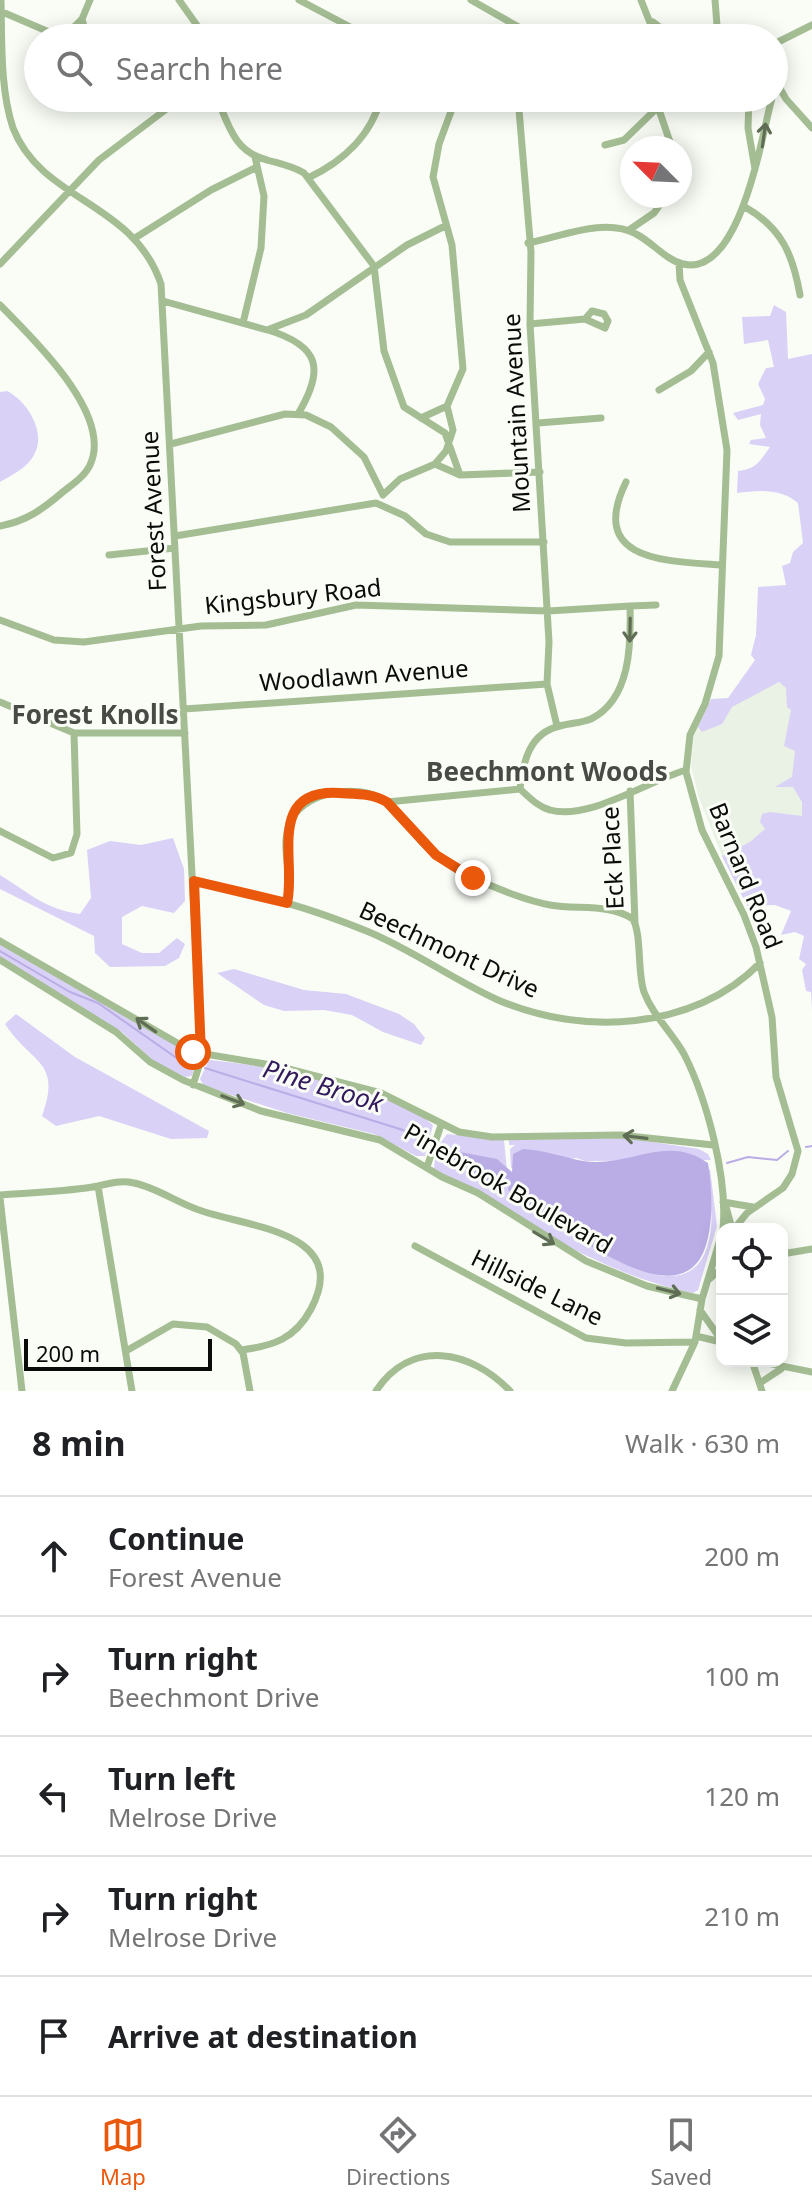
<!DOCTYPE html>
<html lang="en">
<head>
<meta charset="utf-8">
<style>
	:root { --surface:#fff; --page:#f2f2f2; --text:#202124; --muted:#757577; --line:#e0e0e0; --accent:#ea580c }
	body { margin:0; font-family:"Noto Sans",sans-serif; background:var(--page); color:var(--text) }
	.controls { position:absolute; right:24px; bottom:24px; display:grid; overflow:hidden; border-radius:16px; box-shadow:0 4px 20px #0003 }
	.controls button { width:72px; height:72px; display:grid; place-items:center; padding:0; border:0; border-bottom:2px solid var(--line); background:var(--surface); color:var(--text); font:40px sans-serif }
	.compass { position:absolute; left:620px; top:136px; width:72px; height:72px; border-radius:50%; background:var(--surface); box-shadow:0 4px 20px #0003; rotate:294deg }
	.scale { position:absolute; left:24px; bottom:20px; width:188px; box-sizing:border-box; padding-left:8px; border:4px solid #0b0c0a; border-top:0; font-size:22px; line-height:28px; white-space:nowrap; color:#0b0c0a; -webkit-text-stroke:6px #f9fdf6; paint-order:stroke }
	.stop { position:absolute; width:24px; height:24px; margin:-18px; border:6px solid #ea580c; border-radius:50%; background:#fff }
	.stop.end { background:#ea580c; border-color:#fff; box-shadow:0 2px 8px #0008 }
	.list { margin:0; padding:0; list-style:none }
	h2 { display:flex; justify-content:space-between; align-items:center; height:104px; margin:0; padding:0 32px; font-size:34px }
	h2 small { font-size:26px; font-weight:400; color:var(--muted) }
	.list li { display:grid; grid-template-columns:52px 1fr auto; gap:24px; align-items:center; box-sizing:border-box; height:120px; padding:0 32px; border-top:2px solid var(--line) }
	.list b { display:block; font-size:30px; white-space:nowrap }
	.list p { margin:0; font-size:26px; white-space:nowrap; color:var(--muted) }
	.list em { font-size:26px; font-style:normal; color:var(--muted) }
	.icon { flex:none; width:44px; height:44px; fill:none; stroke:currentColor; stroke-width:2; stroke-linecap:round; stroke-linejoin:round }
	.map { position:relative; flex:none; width:812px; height:1391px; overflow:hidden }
	.search { position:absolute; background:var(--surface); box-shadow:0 4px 20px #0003; left:24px; right:24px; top:24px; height:88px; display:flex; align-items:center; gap:20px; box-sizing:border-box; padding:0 28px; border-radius:44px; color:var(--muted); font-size:30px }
	.sheet { height:704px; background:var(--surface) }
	nav { display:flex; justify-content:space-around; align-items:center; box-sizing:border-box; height:112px; border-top:2px solid var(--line); background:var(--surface); font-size:22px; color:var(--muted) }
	nav a { display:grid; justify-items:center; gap:4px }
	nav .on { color:var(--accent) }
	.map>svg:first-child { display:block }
	.built { fill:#e9f2e5 }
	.green { fill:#d9d1f6 }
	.water { fill:#baade6 }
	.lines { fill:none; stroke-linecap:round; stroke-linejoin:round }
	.stream { stroke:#baade6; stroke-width:2 }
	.minor { stroke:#a4bd93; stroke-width:7 }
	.oneway { stroke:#5f6d55 }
	.route { stroke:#ea580c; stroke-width:10 }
	.labels { text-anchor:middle; stroke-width:6; stroke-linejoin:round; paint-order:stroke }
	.street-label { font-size:24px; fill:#0b0c0a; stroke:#f9fdf6 }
	.neighbourhood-label { font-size:26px; font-weight:bold; fill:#474a45; stroke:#f9fdf6 }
	.water-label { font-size:26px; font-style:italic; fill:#321a5c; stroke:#f9fdf6 }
</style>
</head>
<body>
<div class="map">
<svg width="812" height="1391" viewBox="0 0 812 1391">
	<rect width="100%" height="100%" fill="#f9fdf6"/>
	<path class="built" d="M780,682L786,688L801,764L802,816L796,829L724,861L698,795L691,766L694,736L700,722L732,702Z"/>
	<path class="green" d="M774,305L786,312L788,359L812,354V1010L811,992L806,991L802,970L806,964L799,959L804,936L795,932L781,935L791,911L775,905L747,906L722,856L750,842L765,829L760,822L762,814L770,812L802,816V802L793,787H775L792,777L795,751L784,746L791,710L787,707L786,688L779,682L732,707L722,724L702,732L698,727L711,699L728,698L755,660L751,655L756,635L758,587L786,585L782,566L790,563L793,552L803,543L798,503C781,488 758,490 737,493L738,471C757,469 760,461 770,447L749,444L751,440L766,438L760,425L761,414L738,420L733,413L763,405L765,399L758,384L766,368L774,367L768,340L744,344L742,317L770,316Z
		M7,391C27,401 47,432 34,455C27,468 12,475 0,482V392Z
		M173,838L184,869L185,901L174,913L142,906L122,917V944L142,953H159L177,938L185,944L179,958L165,966L110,967L95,953L94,936L0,889V875C28,892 46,910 80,914L91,898L87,850L110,841L141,845Z
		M0,945L193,1055L195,1065L192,1076L185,1077L156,1063L123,1033L0,957Z
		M234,969L304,990L346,994L399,1014L414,1024L425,1038L421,1045L383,1032L352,1015L324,1010L284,1011L264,1005L217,973Z
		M16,1014L75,1057L209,1131L207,1138L171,1139L99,1116L56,1126L42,1116C62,1060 32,1065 5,1024Z
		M209,1060C270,1066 387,1083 433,1125L425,1156H416L374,1134L287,1113L204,1086L200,1079Z
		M447,1134L504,1140L507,1171L460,1152L438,1150L496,1186L505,1178L510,1180L512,1194C556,1220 701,1344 711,1226C713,1209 708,1189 706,1171L710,1169L717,1226L698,1290L693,1293C597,1273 518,1218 434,1169L436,1149Z
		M626,1138L699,1149L708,1154L711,1160L585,1161L576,1158L511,1168L510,1149L515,1145H509V1140Z"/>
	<path class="water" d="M439,1148L497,1159L512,1172L513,1154L523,1149C544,1150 563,1157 583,1161C629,1168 666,1133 708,1163C712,1187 714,1223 705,1248C678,1326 552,1217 512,1194L508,1190L510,1180L505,1178L499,1186L493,1185L438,1150Z"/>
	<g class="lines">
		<path class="stream" d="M0,951L70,992L98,1003L178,1059L194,1064
			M205,1068L403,1130L427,1146
			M806,1147L812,1146
			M727,1163L748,1157L777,1160L788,1151"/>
		<path class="minor" d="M1,0C2,41 0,89 13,128C42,202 133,201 161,284L200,1027L201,1060L193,1085
			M179,0L206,38
			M299,0L371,38
			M471,0L538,38
			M641,0L656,38
			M715,0L718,38
			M0,11L63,38L82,19
			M653,22L674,38
			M87,38L82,19L90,0
			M513,38L514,26
			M774,44L812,25
			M774,78L786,99L812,128
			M217,98C229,127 235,152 267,160C281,164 292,166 304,173L374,266L384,351L404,407L445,433L460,475
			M518,98L531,252L530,324L549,642L547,684L557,726
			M655,98L672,148
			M749,98L748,128L755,169
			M605,145L624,140L657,108
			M308,178C342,162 371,136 381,98
			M745,207C782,228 793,255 800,295
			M629,230L654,213L666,196
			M135,238L211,190L255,168
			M528,243C561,237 604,217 636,234C652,242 666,260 683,264C741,278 762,133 772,98
			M679,263L680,280L713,363L727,450L719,656L705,704L690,735L686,772L702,830L744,915L756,947L772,1017L776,1077L798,1151L792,1174L783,1188L747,1213L734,1229
			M0,264L99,160L181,98
			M163,301L267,330L306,315L407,245L445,226
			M0,305C31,337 114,414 90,465C85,476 73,484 64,491C43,509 27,521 0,526
			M592,311L604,314L608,321L605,328L585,319Z
			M243,323L261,248L264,196L255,157
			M530,324L585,319
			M268,330C320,346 325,369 298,414
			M659,390L691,371L709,352
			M421,418L447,406
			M538,423L601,418
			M171,444L285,414L306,415L331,427L364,457L383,495
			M435,464L460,475L540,472
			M626,482C587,562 667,561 722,565
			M383,495L400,479L435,464L446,451L453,430L447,406L463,369L452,245L433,177L439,144L456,98
			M175,536L376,503L405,516L426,534L450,542H544
			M109,555L175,548
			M630,606L656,605
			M0,620L54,640L84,642L201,626L266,625L356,605L548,611L630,606C631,644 631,699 591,719C581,723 571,723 560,726C529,733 523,762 520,789C529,797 538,807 550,810C588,821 648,781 686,770
			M0,702L74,733H185
			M184,709L547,684
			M630,791L635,923
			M387,802L520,789
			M0,831L53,858L71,853L77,834L74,733
			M194,881C219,889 245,893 271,899C304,907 337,919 369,932C414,951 454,980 498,1000C581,1036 694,1031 760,963
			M287,903C294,877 280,850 289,825C300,792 357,782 384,800C398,809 409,827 420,840C436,857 454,870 475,879C499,889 524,900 550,905C577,910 609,903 633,919C642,936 637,971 644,992C653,1016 672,1032 684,1054C707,1099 728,1179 723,1229
			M0,941L193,1052L277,1066L381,1093L459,1132L492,1137L620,1135L713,1145
			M0,960L116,1032L150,1062L183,1080L261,1111L380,1140L442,1177L478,1193L586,1261L647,1286L702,1299
			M427,1167L441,1125
			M98,1186L132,1391
			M0,1195C32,1192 67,1192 98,1186C110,1183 121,1180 134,1183C158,1188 179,1204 202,1211C248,1227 352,1232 311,1309C295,1339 273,1346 241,1350
			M0,1198L22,1391
			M723,1202L753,1207
			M725,1203L732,1229
			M415,1246L586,1338L626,1343L695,1342
			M782,1254L812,1249
			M708,1280L722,1268
			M700,1310L722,1341
			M696,1336L721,1342
			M126,1351L173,1324L207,1327L236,1344L243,1353L250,1391
			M752,1361L762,1391
			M757,1361L812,1372
			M760,1383L781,1369
			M376,1391C411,1338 471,1350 510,1391
			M672,1391L695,1342L702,1299L722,1233"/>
	</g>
	<defs><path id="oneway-shaft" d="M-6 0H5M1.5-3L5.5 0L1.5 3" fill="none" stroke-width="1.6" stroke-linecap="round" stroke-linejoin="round" transform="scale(2)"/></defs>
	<g class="oneway">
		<use href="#oneway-shaft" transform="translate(764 135) rotate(-82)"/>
		<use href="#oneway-shaft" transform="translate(630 630) rotate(91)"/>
		<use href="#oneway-shaft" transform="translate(146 1025) rotate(-145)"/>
		<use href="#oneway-shaft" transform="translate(233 1100) rotate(21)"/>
		<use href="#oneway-shaft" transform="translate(635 1137) rotate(-173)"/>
		<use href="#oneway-shaft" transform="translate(544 1238) rotate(31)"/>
		<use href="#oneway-shaft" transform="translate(669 1291) rotate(14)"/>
	</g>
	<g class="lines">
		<path class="route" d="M193,1052L201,1055L194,881L287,903C297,863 265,789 339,793C356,794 372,793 387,802L436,855L473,878"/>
	</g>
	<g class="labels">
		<g class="street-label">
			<text transform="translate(517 413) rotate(-93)" y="8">Mountain Avenue</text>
			<text transform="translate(154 511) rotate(-93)" y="8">Forest Avenue</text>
			<text transform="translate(293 597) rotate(-6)" y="8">Kingsbury Road</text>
			<text transform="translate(364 676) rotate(-4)" y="8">Woodlawn Avenue</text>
			<text transform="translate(613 858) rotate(-93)" y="8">Eck Place</text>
			<text transform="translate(745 876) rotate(68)" y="8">Barnard Road</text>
			<text transform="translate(449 950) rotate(25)" y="8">Beechmont Drive</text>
			<text transform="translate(508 1189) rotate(30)" y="8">Pinebrook Boulevard</text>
			<text transform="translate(537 1288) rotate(26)" y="8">Hillside Lane</text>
		</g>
		<g class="neighbourhood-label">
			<text x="95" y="724">Forest Knolls</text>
			<text x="547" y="781">Beechmont Woods</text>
		</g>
		<g class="water-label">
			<text transform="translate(323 1086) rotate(17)" y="9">Pine Brook</text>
		</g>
	</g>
</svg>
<div class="controls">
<button><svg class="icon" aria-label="locate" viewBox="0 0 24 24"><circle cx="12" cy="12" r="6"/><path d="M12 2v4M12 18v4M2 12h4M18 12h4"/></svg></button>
<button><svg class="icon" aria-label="layers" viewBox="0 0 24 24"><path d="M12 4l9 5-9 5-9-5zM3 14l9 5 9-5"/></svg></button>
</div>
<svg class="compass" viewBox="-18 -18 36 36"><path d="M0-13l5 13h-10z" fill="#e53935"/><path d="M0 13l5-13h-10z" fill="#757577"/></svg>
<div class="scale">200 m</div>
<div class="stop" style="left:193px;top:1052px"></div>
<div class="stop end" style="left:473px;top:878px"></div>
<div class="search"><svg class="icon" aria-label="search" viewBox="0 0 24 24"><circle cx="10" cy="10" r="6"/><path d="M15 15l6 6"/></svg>Search here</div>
</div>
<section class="sheet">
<h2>8 min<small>Walk · 630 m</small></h2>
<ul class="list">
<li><svg class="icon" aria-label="ahead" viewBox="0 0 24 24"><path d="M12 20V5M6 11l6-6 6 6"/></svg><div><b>Continue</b><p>Forest Avenue</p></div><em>200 m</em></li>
<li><svg class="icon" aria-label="right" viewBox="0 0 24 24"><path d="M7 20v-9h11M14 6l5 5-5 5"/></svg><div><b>Turn right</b><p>Beechmont Drive</p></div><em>100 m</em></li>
<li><svg class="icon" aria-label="left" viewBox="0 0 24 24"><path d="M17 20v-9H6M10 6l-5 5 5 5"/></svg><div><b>Turn left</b><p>Melrose Drive</p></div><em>120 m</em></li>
<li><svg class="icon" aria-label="right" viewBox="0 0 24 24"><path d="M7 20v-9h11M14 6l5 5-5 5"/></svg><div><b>Turn right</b><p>Melrose Drive</p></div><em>210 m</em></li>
<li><svg class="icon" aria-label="arrive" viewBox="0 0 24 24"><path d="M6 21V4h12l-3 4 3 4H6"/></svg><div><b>Arrive at destination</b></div></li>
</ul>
</section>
<nav>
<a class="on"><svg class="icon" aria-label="map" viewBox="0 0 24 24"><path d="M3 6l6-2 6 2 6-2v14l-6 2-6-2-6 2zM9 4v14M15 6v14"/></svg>Map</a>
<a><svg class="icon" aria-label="directions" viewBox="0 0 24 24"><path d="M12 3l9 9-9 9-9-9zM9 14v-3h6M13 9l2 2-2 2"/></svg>Directions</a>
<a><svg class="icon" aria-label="saved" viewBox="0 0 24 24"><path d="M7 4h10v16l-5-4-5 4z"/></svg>Saved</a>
</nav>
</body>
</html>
